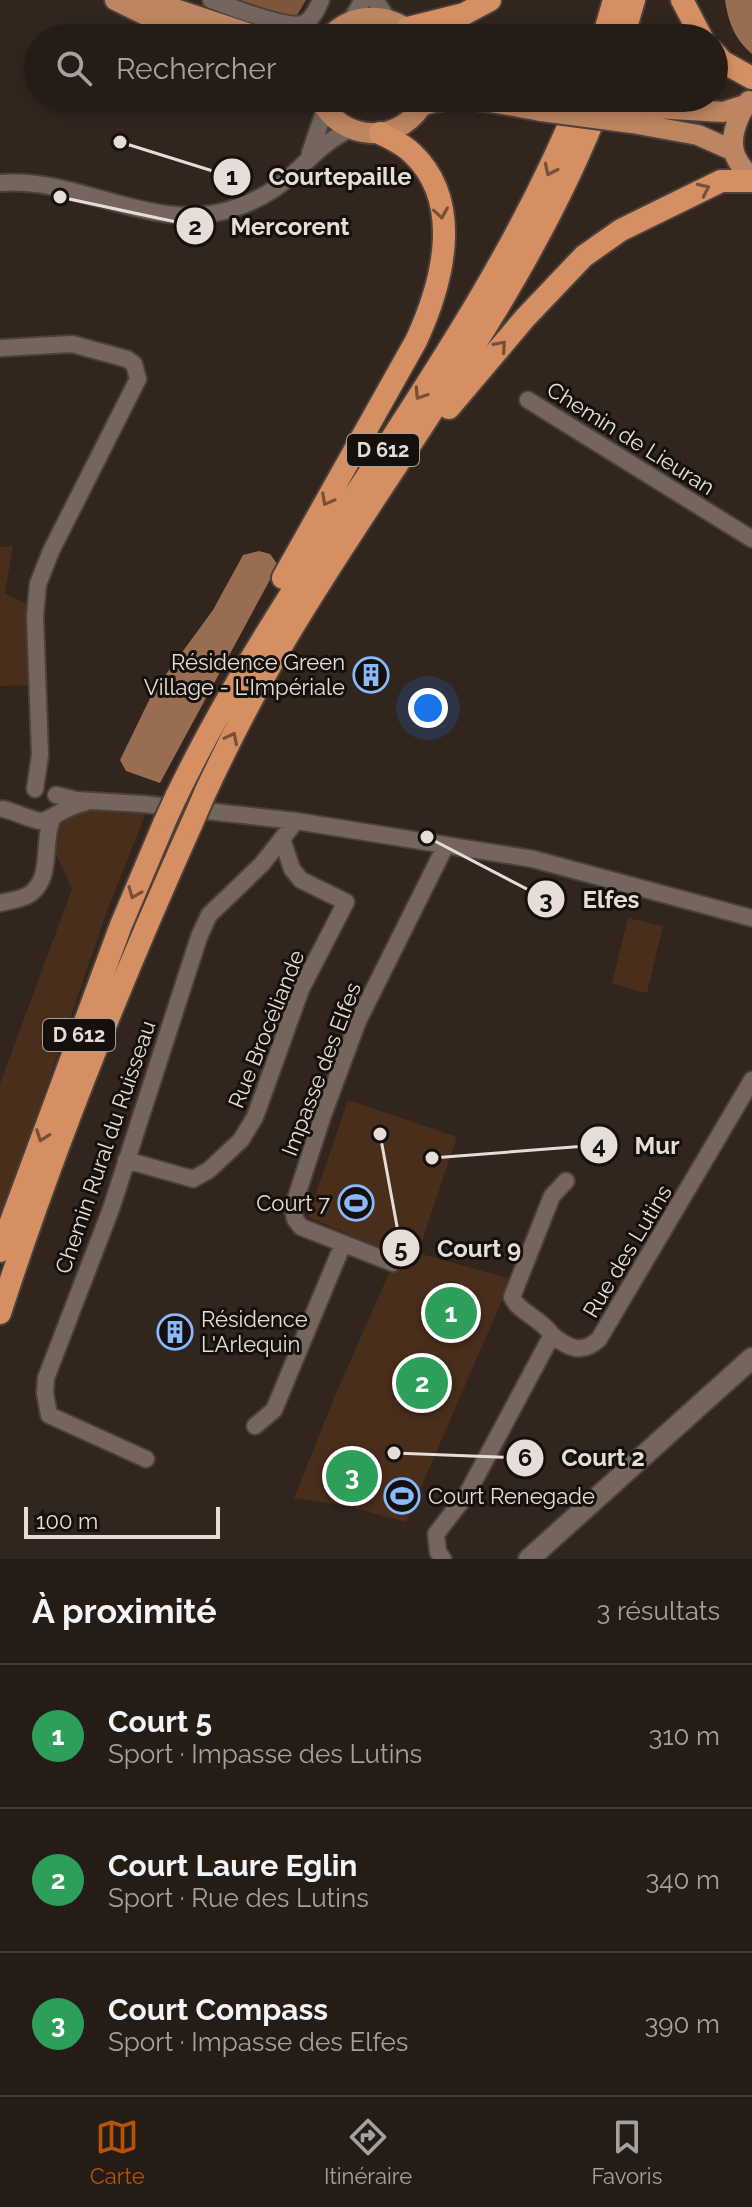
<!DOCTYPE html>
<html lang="fr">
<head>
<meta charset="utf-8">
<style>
	:root { --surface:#261c16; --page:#2e251f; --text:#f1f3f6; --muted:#a4a1a1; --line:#423a35; --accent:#b45309 }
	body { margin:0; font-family:Raleway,sans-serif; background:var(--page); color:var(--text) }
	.scale { position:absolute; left:24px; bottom:20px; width:196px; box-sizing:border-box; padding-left:8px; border:4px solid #e6ddd8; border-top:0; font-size:22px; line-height:28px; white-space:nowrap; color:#e6ddd8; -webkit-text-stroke:6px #16100d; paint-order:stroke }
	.you { position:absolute; left:428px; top:708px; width:28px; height:28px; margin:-20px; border:6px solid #fff; border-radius:50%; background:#1a73e8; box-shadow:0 0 0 12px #1a73e833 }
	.badge { display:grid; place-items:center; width:52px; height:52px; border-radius:50%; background:var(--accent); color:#fff; font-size:26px; font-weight:700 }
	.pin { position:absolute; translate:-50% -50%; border:4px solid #fff; box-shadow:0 2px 8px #0006 }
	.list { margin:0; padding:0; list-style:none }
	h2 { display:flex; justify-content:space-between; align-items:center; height:104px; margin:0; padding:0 32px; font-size:34px }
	h2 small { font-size:26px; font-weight:400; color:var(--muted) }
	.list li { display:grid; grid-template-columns:52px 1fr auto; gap:24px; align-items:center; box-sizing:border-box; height:144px; padding:0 32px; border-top:2px solid var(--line) }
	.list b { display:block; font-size:30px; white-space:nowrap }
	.list p { margin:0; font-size:26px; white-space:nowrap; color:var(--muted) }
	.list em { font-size:26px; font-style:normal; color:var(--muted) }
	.icon { flex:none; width:44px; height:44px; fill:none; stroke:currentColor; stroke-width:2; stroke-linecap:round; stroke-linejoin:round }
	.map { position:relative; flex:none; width:752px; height:1559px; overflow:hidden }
	.search { position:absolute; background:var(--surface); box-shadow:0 4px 12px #0003; left:24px; right:24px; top:24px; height:88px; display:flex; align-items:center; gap:20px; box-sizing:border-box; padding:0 28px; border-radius:44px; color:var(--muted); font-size:30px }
	.sheet { height:536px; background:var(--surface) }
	nav { display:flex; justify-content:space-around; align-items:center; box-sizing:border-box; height:112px; border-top:2px solid var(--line); background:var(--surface); font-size:22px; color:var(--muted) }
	nav a { display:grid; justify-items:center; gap:4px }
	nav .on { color:var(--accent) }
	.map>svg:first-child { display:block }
	.green { fill:#4a2e1c }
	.forest { fill:#7f553b }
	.water { fill:#996d52 }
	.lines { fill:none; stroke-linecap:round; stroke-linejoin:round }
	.minor-casing { stroke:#4b403a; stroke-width:20 }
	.tertiary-casing { stroke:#4b403a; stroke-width:24 }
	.primary-casing { stroke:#4b403a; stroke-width:24 }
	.trunk-casing { stroke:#4b403a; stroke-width:26 }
	.minor { stroke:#75665d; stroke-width:16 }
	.tertiary { stroke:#75665d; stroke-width:20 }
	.primary { stroke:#bd8561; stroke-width:20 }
	.trunk { stroke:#d58f62; stroke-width:22 }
	.primary-bridge-casing { stroke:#4b403a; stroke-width:24; stroke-linecap:butt }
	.trunk-bridge-casing { stroke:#4b403a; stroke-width:26; stroke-linecap:butt }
	.primary-bridge { stroke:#bd8561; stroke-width:20 }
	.trunk-bridge { stroke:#d58f62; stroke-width:22 }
	.oneway { stroke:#765038 }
	.labels { text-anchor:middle; stroke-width:6; stroke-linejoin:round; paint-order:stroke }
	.shield { fill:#16100d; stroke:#a8a09b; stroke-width:2 }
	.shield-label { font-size:20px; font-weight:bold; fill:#e6ddd8 }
	.street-label { font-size:22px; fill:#e6ddd8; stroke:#16100d }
	.poi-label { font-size:22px; fill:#e6ddd8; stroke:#16100d; text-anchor:end }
	.leader { fill:none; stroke:#e6ddd8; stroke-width:3 }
	.callout-dot { fill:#e6ddd8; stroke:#16100d; stroke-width:3 }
	.mark-label { font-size:24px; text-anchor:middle; font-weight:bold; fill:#111 }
	.callout-label { font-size:24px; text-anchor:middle; font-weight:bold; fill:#e6ddd8; stroke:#16100d; stroke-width:6; stroke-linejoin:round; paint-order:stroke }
</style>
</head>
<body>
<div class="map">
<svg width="752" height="1559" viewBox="0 0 752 1559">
	<rect width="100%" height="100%" fill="#32251e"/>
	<path class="green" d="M13,546L5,593L33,608V685L0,686V547Z
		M98,807L147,810L108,908L0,1223V1084L72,889L44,828Z
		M628,918L663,926L647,993L612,984Z
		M348,1100L457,1137L418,1253L511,1279L406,1522L342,1505L294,1498L334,1398L397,1255L308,1217Z"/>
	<path class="forest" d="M233,0H306L296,17L257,9Z"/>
	<path class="water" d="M725,0H752V54C735,40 728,22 725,0Z
		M259,551L270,554L278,565L160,783L126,771L120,760L153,692L213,610L243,555Z"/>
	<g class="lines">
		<defs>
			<path id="minor" d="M211,0C229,6 286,29 302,24C312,21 317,9 321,0
				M375,0L388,19
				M351,20L363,0
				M310,153L325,109
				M0,183C80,176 154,236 235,208C256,201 277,189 293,174C312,157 326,140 351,129
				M0,348L72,344L127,359L134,364L138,379L51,551L38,584L35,616L40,755L35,789
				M528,400L752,539
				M56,795L76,800L143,804L296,821L533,859L752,918
				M3,809C13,811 34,821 41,821C50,821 67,805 84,803
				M0,903C9,901 23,899 30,894C54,877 41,841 53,817
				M126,1160L193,1179L209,1170L241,1140L255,1117L301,989L346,902L301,880L292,869L282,839
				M393,1263L301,1227L295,1219L293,1207L323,1115L358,1021L446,845
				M552,1335C541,1318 518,1312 512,1297L552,1196L566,1181
				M255,1426L274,1410L343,1244
				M146,1459L49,1415L45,1393L46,1378L111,1209L199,937L209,915L262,864L296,821
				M443,1559L438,1552L436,1534L467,1494L552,1335C568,1348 582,1355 599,1339L752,1080"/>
			<path id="tertiary" d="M529,1559L752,1358"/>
			<path id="primary" d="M115,0L172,28L205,38
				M148,0L263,38
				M328,38C354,10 391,12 418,38
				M319,98C342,144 403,146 426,98
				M749,101C739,112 730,136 734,151C736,162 746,172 752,180
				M422,106C459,91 503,105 541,111
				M638,107L723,112L745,105
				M632,123L698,135L734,151"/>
			<path id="trunk" d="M682,0L702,38
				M408,28L464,14L490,0
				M603,38L614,0
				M623,38L634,0
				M714,52L723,62L752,78
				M449,408L525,318L584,256L621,230L721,181H752
				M283,578L416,341C442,285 465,203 412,153C403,144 391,139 380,133
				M205,793C234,731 266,670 302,612C405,444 530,286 601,101
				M176,797C293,554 478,350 580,99
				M0,1251L121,925L165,821
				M0,1313C54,1147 120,983 192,823"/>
		</defs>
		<use href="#minor" class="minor-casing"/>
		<use href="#tertiary" class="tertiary-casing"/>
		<use href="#primary" class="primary-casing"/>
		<use href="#trunk" class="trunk-casing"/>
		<use href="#minor" class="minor"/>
		<use href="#tertiary" class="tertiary"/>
		<use href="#primary" class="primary"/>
		<use href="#trunk" class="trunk"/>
		<defs>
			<path id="primary-bridge" d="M569,98L638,107
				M541,111L632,123"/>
			<path id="trunk-bridge" d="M165,821L176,797
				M192,823L205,793"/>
		</defs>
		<use href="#primary-bridge" class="primary-bridge-casing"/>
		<use href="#trunk-bridge" class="trunk-bridge-casing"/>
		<use href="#primary-bridge" class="primary-bridge"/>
		<use href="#trunk-bridge" class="trunk-bridge"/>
	</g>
	<defs><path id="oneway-chevron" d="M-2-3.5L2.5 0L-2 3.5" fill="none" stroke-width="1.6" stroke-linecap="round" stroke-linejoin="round" transform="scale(2)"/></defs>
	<g class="oneway">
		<use href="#oneway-chevron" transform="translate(550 170) rotate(116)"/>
		<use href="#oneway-chevron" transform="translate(704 189) rotate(-25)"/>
		<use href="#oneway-chevron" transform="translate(441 213) rotate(81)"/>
		<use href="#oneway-chevron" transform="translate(501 346) rotate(-49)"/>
		<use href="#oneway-chevron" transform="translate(420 394) rotate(123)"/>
		<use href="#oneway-chevron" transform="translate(327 500) rotate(119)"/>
		<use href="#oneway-chevron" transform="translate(232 738) rotate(-63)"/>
		<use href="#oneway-chevron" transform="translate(134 893) rotate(112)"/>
		<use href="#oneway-chevron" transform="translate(42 1136) rotate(110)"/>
	</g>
	<defs>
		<symbol id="building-ring" viewBox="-11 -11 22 22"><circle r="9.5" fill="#16100d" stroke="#8abafc" stroke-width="1.5"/><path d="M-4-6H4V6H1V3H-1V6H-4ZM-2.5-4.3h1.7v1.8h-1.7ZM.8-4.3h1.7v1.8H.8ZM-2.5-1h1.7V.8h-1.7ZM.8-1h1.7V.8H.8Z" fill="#8abafc"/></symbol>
		<symbol id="stadium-ring" viewBox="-11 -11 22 22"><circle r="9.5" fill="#16100d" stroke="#8abafc" stroke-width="1.5"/><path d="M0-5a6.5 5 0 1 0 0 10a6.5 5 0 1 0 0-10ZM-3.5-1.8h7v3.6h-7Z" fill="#8abafc"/></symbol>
	</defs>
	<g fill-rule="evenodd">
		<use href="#building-ring" x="351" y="655" width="40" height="40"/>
		<use href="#stadium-ring" x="336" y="1183" width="40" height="40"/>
		<use href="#building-ring" x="155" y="1312" width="40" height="40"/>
		<use href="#stadium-ring" x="382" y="1476" width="40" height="40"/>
	</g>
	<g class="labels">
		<g class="shield">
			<rect x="347" y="434" width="72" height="32" rx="6"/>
			<rect x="43" y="1019" width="72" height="32" rx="6"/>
		</g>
		<g class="shield-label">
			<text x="383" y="457">D 612</text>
			<text x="79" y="1042">D 612</text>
		</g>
		<g class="street-label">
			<text transform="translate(631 438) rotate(32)" y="8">Chemin de Lieuran</text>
			<text transform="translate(266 1029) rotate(-68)" y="8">Rue Brocéliande</text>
			<text transform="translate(321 1069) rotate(-69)" y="8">Impasse des Elfes</text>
			<text transform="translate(105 1147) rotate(-71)" y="8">Chemin Rural du Ruisseau</text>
			<text transform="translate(627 1251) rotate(-59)" y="8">Rue des Lutins</text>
		</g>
		<g class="poi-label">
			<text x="345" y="670">Résidence Green<tspan x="345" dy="25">Village - L'Impériale</tspan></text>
			<text x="330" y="1211">Court 7</text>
			<text x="201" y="1327" text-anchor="start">Résidence<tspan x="201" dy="25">L'Arlequin</tspan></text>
			<text x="428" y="1504" text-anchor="start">Court Renegade</text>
		</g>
	</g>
	<path class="leader" d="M120 142L232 177M60 197L195 226M427 837L546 899M432 1158L599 1145M380 1134L401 1248M394 1453L525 1458"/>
	<g class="callout-dot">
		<circle cx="120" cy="142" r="8"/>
		<circle cx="60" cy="197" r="8"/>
		<circle cx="427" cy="837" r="8"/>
		<circle cx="432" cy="1158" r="8"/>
		<circle cx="380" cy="1134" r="8"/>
		<circle cx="394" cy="1453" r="8"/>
		<circle cx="232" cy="177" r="20"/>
		<circle cx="195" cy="226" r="20"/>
		<circle cx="546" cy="899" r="20"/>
		<circle cx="599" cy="1145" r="20"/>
		<circle cx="401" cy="1248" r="20"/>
		<circle cx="525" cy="1458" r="20"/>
	</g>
	<g class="mark-label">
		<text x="232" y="185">1</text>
		<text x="195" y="235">2</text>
		<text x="546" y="908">3</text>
		<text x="599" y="1154">4</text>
		<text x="401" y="1257">5</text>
		<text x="525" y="1466">6</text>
	</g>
	<g class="callout-label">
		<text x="340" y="185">Courtepaille</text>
		<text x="290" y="235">Mercorent</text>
		<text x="611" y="908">Elfes</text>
		<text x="657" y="1154">Mur</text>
		<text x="479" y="1257">Court 9</text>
		<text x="603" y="1466">Court 2</text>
	</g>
</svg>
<div class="scale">100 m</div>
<div class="you"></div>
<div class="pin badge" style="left:451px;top:1313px;background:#2e9e5b">1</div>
<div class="pin badge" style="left:422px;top:1383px;background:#2e9e5b">2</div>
<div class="pin badge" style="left:352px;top:1476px;background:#2e9e5b">3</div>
<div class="search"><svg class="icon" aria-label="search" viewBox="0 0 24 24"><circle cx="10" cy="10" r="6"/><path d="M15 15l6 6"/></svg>Rechercher</div>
</div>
<section class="sheet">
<h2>À proximité<small>3 résultats</small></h2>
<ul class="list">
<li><span class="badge" style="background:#2e9e5b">1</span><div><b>Court 5</b><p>Sport · Impasse des Lutins</p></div><em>310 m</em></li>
<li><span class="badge" style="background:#2e9e5b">2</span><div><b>Court Laure Eglin</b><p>Sport · Rue des Lutins</p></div><em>340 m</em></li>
<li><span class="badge" style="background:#2e9e5b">3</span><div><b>Court Compass</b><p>Sport · Impasse des Elfes</p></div><em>390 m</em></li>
</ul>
</section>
<nav>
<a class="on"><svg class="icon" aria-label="map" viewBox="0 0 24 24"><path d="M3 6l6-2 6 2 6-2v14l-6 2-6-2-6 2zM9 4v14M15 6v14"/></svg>Carte</a>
<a><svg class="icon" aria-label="directions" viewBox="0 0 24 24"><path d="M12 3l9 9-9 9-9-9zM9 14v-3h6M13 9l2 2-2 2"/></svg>Itinéraire</a>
<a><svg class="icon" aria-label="saved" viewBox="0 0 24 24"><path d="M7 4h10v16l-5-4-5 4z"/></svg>Favoris</a>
</nav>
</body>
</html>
